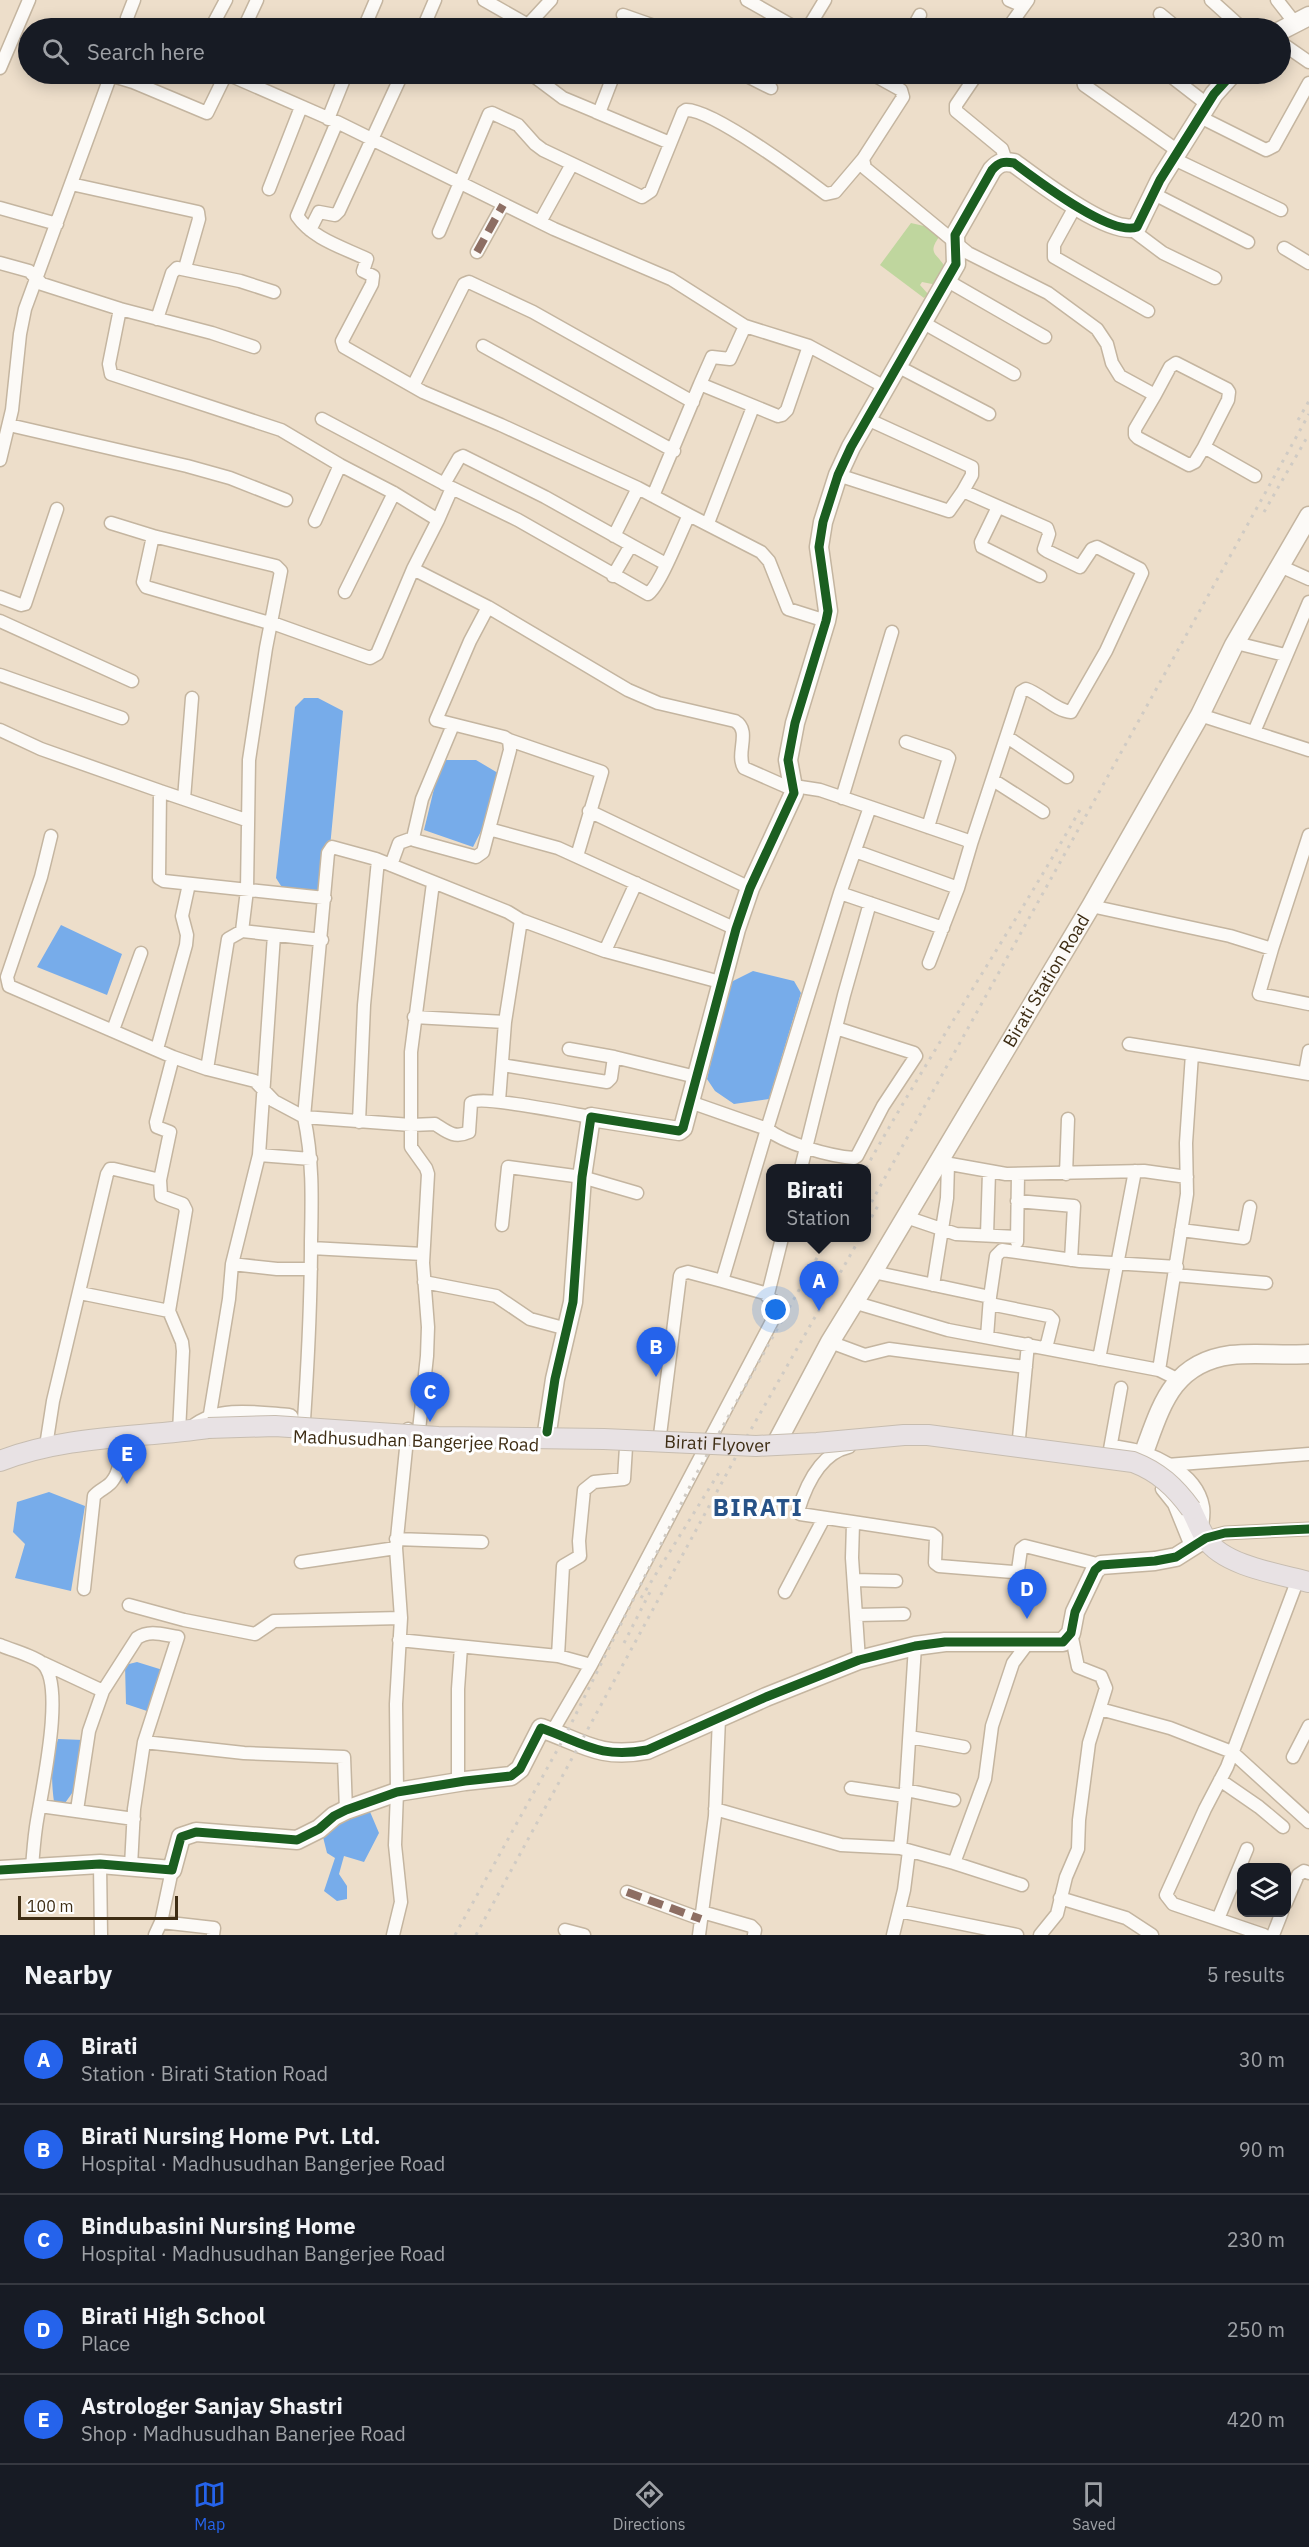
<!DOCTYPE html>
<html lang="en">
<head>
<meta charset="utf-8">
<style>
	:root { --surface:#171b24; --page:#242831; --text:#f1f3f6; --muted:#9ea1a6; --line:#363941; --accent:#2563eb }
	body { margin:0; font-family:"IBM Plex Sans",sans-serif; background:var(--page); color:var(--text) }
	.controls { position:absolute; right:18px; bottom:18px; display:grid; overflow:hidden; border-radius:12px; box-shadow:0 3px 15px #0003 }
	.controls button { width:54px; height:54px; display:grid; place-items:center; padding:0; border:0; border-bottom:2px solid var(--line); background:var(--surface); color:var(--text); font:30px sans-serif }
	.scale { position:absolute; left:18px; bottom:15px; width:160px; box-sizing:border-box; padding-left:6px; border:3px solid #3e2d14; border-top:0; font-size:16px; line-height:21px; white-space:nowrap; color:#3e2d14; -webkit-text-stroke:4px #fff; paint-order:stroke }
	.you { position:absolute; left:776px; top:1310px; width:21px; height:21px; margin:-15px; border:4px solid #fff; border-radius:50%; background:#1a73e8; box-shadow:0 0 0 9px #1a73e833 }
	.badge { display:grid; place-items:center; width:39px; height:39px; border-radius:50%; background:var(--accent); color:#fff; font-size:20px; font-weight:700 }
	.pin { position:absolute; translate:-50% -50px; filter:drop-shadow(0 2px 3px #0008) }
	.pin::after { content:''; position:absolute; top:32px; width:21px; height:18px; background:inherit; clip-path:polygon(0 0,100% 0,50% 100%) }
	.popup { position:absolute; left:766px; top:1164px; width:105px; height:78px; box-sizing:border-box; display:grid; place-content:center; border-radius:12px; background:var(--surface); filter:drop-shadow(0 2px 4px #0005); font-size:20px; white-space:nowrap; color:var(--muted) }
	.popup b { font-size:22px; color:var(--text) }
	.popup::after { content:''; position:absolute; left:50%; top:100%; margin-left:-12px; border:12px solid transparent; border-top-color:var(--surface) }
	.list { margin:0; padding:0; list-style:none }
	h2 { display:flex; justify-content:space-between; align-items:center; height:78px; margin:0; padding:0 24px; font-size:26px }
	h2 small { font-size:20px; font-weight:400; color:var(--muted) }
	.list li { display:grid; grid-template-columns:39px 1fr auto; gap:18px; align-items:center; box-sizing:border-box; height:90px; padding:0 24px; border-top:2px solid var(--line) }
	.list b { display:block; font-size:22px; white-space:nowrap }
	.list p { margin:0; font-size:20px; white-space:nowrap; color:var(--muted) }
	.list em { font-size:20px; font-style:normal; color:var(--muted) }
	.icon { flex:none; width:33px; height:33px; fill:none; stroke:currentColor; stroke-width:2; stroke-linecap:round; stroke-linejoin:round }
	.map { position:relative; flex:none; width:1309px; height:1935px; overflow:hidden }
	.search { position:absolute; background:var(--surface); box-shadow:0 3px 15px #0003; left:18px; right:18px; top:18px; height:66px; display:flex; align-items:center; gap:15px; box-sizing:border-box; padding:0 21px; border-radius:33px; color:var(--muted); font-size:22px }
	.sheet { height:528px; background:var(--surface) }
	nav { display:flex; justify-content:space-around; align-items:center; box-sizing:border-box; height:84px; border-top:2px solid var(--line); background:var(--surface); font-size:16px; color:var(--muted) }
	nav a { display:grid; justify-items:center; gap:3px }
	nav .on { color:var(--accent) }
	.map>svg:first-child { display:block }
	.green { fill:#bfd69e }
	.water { fill:#77acea }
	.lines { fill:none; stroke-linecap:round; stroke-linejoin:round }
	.street-casing { stroke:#c4b5a0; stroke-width:15 }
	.secondary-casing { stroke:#c4b5a0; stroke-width:21 }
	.primary-casing { stroke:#c7bdb0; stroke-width:22 }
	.street { stroke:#fcfaf7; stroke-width:12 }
	.secondary { stroke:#fcfaf7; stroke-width:18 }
	.primary { stroke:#e8e2e4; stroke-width:20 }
	.rail { stroke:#d0cbc4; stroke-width:3; stroke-dasharray:3 6; stroke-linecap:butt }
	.primary-bridge-casing { stroke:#c7bdb0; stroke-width:22; stroke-linecap:butt }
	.primary-bridge { stroke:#e8e2e4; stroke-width:20 }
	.quiet { stroke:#8d6e63; stroke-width:8; stroke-dasharray:15 8; stroke-linecap:butt }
	.cycleway-casing { stroke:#fff; stroke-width:13 }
	.cycleway { stroke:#1b5e20; stroke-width:9 }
	.labels { text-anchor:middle; stroke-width:6; stroke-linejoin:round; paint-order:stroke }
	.street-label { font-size:18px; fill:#3e2d14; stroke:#fff }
	.district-label { font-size:24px; font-weight:bold; letter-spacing:1.5px; fill:#275287; stroke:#fff }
</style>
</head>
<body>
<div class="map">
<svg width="1309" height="1935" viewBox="0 0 1309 1935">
	<rect width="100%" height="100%" fill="#eddeca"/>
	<path class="green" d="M911,223L924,226L939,237C927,254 937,253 945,267L937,285L922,282L920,285L928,294L924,298L880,265Z"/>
	<path class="water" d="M304,698H318L343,711L326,889L313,892L283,889L276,878L295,707Z
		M441,760H476L503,776L502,790L473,847L424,830Z
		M61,925L122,954L107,995L37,967Z
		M753,971L794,981L801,993L769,1099L734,1104L715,1091L707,1079L729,983Z
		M49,1492L85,1506L71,1591L15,1578L25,1544L13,1532L17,1502Z
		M137,1662L166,1671L150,1712L126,1704L125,1665Z
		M58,1739L84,1740L75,1789L65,1803L54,1802C51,1779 51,1761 58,1739Z
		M368,1807L379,1833L364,1862L344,1856L339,1874L347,1886V1899L337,1901L324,1891L335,1858L327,1853L323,1837L338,1820Z"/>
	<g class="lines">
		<defs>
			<path id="street" d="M484,0L528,25
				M747,0L796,28
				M1009,0L1023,6
				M1211,0L1242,28
				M1277,0L1295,23
				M1160,14L1177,28
				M623,15L660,28
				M127,18L134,0
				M211,28L226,0
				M244,28L257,0
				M364,28L376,0
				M423,28L435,0
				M525,28L551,0
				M808,28L825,0
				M913,28L920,15
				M1008,28L1028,0
				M1280,42L1309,62
				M0,68L29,0
				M227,74L337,122L554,229L671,279L745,326L809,346L885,387
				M531,74L563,98L599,113L614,74
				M631,74H636
				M743,74L771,88
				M872,74L901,90L903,97L863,159L865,168L968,253L1048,293L1097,329L1107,344L1112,363L1120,376L1155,395L1135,429V435L1138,438L1189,465L1195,462L1204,447L1255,476
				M977,74L956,105V111L1002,149L1006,161
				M1089,74L1083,80L1084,85L1178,151
				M1168,74L1208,105
				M133,82L207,113L226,74
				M596,112L670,143
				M1200,117L1266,150L1274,146L1309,83
				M328,119L346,74
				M337,122L297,216C313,239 342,247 367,259L363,271L373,276L372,284L342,341L344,347L423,392L501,425L638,488L689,515
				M1174,159L1281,210
				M71,184L198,212L199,219L185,268
				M269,189L301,107
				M1154,194L1248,242
				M1076,205L1054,245V257L1148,311
				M0,208L57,224
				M540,222L572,164
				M1131,229L1163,253L1215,278
				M310,230L319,212L335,215L339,211L402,74
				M439,232L489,114L492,113L518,125L535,144L543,150L642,197L651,191L683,112L686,110C712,109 802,176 826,194L835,192L863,159
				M1284,248L1309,263
				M477,252L503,205
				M0,263L29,271L42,284L120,309L109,364L111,374L281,430L340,465L394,493L438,520L413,569L488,607L470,641L436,720L504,737L509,740L510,750L489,829
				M946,280L1045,337
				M120,309L212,333L254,347
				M157,319L172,273L177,268L240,281L274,292
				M922,322L1014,374
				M745,326L730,359L712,357L700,384L778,416L782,415L787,410L809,346
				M483,346L674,451
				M897,366L989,414
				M413,386L464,284L469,282L533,312L693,402
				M1155,395L1170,367L1176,363L1227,389L1229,392L1228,400L1204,447
				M322,419L452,488L438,520
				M867,419L972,467V475L963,491L1047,528L1049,534L1044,549L1047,551L1080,567L1092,549L1097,547L1140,569L1142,573L1106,651L1071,712C1056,711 1041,694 1026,689L1021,692L971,844
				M9,425L187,466L230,478L286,500
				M0,460L12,410L20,334L25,309L109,80L113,76L133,82L137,74
				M838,475L949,511L963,491
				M444,484L459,458L463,456L545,497L631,545L613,576
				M452,488L518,520L648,594C660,586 681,531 689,515L761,552L769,561L788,609L826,621
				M653,496L700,384
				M998,507L981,542L982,547L1040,576
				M315,521L340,465
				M111,523L153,536L143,582L146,587L266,622L271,621L278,625L370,658L377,654L413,569
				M708,523L753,407
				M153,536L276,566L281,571L266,648L249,760L247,890L242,931L322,940
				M614,536L638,488
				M631,545L666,564
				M1280,566L1309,579
				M345,592L394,493
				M0,597L21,605L25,604L57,509
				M488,607L628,690L658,703L735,721C752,731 735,753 744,768L794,790
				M0,621L132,681
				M1236,643L1285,655
				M0,675L122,718
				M1200,715L1309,750
				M453,725L422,799L413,838L414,840L476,857L483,852L489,829L558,848L736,929
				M0,730L41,749L160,791
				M1254,732L1309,602
				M1007,737L1067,777
				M509,740L602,772L577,856
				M906,742L947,756L949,758L928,827
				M993,780L1043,812
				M794,786L820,790L870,807L840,893L767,1129C786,1144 829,1156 854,1158L857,1156L883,1106L916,1056L914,1053L836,1028
				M842,798L892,632
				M184,799L192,698
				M870,807L966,840L971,844L958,888L929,963
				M589,811L750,888
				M246,820L160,791L159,878L164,881L325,898
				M51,836L41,877L7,977L9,986L173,1057L207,1069L255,1081L274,1101L304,1117L411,1125L435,1124C446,1131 454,1139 469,1132L471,1103C480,1095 573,1114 591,1117
				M855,851L958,888
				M391,865L399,843L413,838
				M840,893L943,928
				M1091,906L1230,936L1272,949L1309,835
				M521,920L605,951L720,982
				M1272,949L1259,994L1309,1004
				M605,951L636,883
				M414,1017L505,1022
				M113,1030L141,953
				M1129,1044L1192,1054
				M157,1049L186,945L187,935L182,916L189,884
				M569,1049L614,1057
				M502,1065L607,1082L611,1078L614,1057L696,1077
				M207,1069L228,939L242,931
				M1305,1073L1309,1051
				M359,1122L364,1005L378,860
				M259,1155L311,1159
				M939,1162L1006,1174L1144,1171L1187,1177
				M801,1168L844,995L870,903
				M1066,1174L1068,1119
				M1017,1201L1074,1206L1071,1260
				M906,1217L956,1234L1017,1237
				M502,1225L508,1167L582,1177L637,1193
				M1181,1230L1244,1238L1250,1207
				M987,1235L989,1172
				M1017,1242L1018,1174
				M311,1248L423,1254
				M232,1264L277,1269H311
				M873,1272L990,1297L996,1256L1002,1250L1080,1261L1177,1267
				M1175,1275L1266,1283
				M722,1281L768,1294L782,1238
				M424,1282L496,1296L530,1319L567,1329
				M933,1285L947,1198L948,1164
				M80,1293L169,1311L186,1210L183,1204L161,1196L160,1180
				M853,1302L948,1330L1159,1370L1177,1379
				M990,1304L1049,1316L1053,1320L1046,1348
				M169,1311L182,1342L183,1351L179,1432
				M987,1337L990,1297
				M830,1342L865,1355L889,1349L1026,1367
				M1099,1359L1135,1171
				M1159,1370L1187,1194L1186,1143L1192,1054L1309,1074
				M209,1420L229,1299L232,1264L259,1155L274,935
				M304,1420C308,1360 311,1300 311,1241C312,1198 313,1159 304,1117L328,853L332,847L376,859L508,912L521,920L505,1022L499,1101
				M419,1430L427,1356L428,1327L423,1263L428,1174L426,1168L411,1147V1052L433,883
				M660,1435L680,1276L681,1274L688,1272L722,1281L767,1129L690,1102
				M1019,1438L1028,1344
				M46,1446L53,1401L107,1174L110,1169H114L160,1180L170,1132L157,1127L156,1122L173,1057
				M849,1447C821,1453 806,1485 798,1511L800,1514L932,1534L936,1537L935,1563L939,1566L1013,1572L1018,1570L1021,1549L1025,1546L1101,1565
				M1110,1449L1121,1388
				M1167,1465L1309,1454
				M1162,1489L1174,1504L1191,1546
				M853,1523L852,1558L859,1660
				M1206,1538L1225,1533L1309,1529
				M396,1539L482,1542
				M301,1562L396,1548
				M854,1580L896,1581
				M84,1589L94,1496C100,1489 109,1487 113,1480C121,1470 122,1449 124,1436
				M785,1592L824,1518
				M129,1605L184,1620L255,1634L274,1621L401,1618
				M856,1615L904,1614
				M399,1640L558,1656L591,1665
				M0,1645C11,1650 34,1656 42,1663C67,1684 40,1797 36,1827C34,1841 33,1854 32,1868
				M558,1656L563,1566L580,1556L579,1541L584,1490L594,1482L624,1479L626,1447
				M43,1663L103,1691L89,1731L77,1810
				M103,1691L137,1638C150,1629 164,1635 178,1637L144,1742L134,1809L131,1866
				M1100,1709L1170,1728L1232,1752L1309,1822
				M552,1732L591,1665L780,1306L766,1295
				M910,1737L964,1747
				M144,1742L244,1753L344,1757L346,1810
				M1293,1757L1309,1726
				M1220,1780L1259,1807L1283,1827
				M458,1782V1689L461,1647
				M851,1788L905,1796
				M906,1790L954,1800
				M40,1806L134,1819
				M715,1809L841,1845L900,1848L954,1863L985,1779L992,1726L1013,1663L1028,1643
				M900,1848L906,1788L915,1646
				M954,1863L1022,1885
				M100,1864L101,1935
				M172,1870L161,1922L214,1928L213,1935
				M627,1892L701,1919
				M1060,1898L1126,1918L1152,1935
				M1286,1903L1298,1875L1304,1871L1309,1873
				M899,1911L1017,1935
				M702,1912L751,1926L755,1930L754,1935
				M1218,1919L1247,1849
				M565,1930L584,1935
				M155,1935L161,1922
				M393,1935L401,1902L395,1845L397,1792L396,1704L401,1618L396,1548L408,1429
				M699,1935L715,1816L719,1718
				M893,1935L904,1890L909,1851
				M1040,1935L1057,1914L1066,1877L1078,1849L1079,1820L1089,1743L1106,1688L1101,1676L1078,1667L1071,1633
				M1264,1935L1173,1904L1166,1895L1205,1809L1227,1767L1298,1579
				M1273,1935L1282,1912"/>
			<g id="secondary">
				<path d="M1280,31L1309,16"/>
				<path d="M194,1429C219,1408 260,1416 289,1418"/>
				<path d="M547,1432L555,1379L573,1302L582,1177L591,1117L679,1131L683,1128L736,929L750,888L794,793L788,760L795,723L826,621L828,611L819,547L823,522L838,475L851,447L956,264L955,235L992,170C999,162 1004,161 1014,163C1037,180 1111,237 1137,227L1160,180L1214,94L1232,74"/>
				<path id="s1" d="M778,1440L830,1342L873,1272L1091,906L1200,715L1234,645L1309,516"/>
				<path d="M1118,1450C1148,1454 1194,1473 1200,1507C1201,1512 1200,1520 1199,1526"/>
				<path d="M1143,1455C1161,1407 1171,1363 1231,1355C1256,1352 1283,1356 1309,1354"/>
				<path d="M0,1870L100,1864L172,1870L181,1837L196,1832L297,1840L319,1829L334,1816L346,1810L397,1792L465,1781L511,1776L520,1769L541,1728C583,1743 600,1759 647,1750L766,1697L859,1660L915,1646L945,1642H1063L1071,1633L1075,1612L1095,1570L1101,1565L1155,1561L1176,1557L1206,1538"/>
			</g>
			<path id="primary" d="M0,1461C67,1435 138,1438 208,1428
				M1191,1509C1196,1519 1200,1530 1206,1539C1224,1566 1279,1574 1309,1582"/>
		</defs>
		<use href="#street" class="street-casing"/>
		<use href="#secondary" class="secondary-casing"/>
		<use href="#primary" class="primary-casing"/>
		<use href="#street" class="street"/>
		<use href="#secondary" class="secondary"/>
		<use href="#primary" class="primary"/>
		<path class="rail" d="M1298,420L1309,401
			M1264,512L1309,434
			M866,1168C934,1046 1012,930 1081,808
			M867,1210L1309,414
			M867,1225L879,1204
			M641,1598L720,1471
			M624,1643L650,1592
			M455,1935L565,1736L694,1478L828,1238
			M476,1935L745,1440L860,1238"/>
		<defs>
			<g id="primary-bridge">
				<path id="s2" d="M208,1428L275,1426L438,1437L604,1439L756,1446L817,1443L904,1435H928L1133,1462C1159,1472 1175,1487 1191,1509"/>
			</g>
		</defs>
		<use href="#primary-bridge" class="primary-bridge-casing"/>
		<use href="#primary-bridge" class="primary-bridge"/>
		<path class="quiet" d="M477,252L503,205
			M627,1892L701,1919"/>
		<defs>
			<path id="cycleway" d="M547,1432L555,1379L573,1302L582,1177L591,1117L679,1131L683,1128L736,929L750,888L794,793L788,760L795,723L826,621L828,611L819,547L823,522L838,475L851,447L956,264L955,235L992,170C999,162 1004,161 1014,163C1037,180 1111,237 1137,227L1160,180L1214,94L1232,74
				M0,1870L100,1864L172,1870L181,1837L196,1832L297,1840L319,1829L334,1816L346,1810L397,1792L465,1781L511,1776L520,1769L541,1728C583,1743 600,1759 647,1750L766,1697L859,1660L915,1646L945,1642H1063L1071,1633L1075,1612L1095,1570L1101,1565L1155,1561L1176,1557L1206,1538L1225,1533L1309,1529"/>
		</defs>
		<use href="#cycleway" class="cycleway-casing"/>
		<use href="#cycleway" class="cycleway"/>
	</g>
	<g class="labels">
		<g class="street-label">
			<text dy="6" stroke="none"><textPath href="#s1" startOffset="532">Birati Station Road</textPath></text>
			<text transform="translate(416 1441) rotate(2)" y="6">Madhusudhan Bangerjee Road</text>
			<text dy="6" stroke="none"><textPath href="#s2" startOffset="510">Birati Flyover</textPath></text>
		</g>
		<g class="district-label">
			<text x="758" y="1516">BIRATI</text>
		</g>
	</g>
</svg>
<div class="controls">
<button><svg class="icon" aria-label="layers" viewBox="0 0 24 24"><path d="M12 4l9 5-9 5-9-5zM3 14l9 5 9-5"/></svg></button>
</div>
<div class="scale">100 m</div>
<div class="you"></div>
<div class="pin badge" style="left:819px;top:1311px">A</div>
<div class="popup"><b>Birati</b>Station</div>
<div class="pin badge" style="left:656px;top:1377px">B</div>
<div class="pin badge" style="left:430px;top:1422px">C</div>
<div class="pin badge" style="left:1027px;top:1619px">D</div>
<div class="pin badge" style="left:127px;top:1484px">E</div>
<div class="search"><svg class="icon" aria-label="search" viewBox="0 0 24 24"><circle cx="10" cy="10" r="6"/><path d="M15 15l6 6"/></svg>Search here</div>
</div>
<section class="sheet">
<h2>Nearby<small>5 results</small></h2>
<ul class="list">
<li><span class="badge">A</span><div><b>Birati</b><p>Station · Birati Station Road</p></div><em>30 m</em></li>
<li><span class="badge">B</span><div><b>Birati Nursing Home Pvt. Ltd.</b><p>Hospital · Madhusudhan Bangerjee Road</p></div><em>90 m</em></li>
<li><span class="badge">C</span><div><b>Bindubasini Nursing Home</b><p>Hospital · Madhusudhan Bangerjee Road</p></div><em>230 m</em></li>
<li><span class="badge">D</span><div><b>Birati High School</b><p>Place</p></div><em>250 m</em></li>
<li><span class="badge">E</span><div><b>Astrologer Sanjay Shastri</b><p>Shop · Madhusudhan Banerjee Road</p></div><em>420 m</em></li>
</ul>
</section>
<nav>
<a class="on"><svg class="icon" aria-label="map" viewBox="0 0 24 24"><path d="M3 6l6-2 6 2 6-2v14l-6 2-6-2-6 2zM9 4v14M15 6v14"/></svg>Map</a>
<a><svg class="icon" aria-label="directions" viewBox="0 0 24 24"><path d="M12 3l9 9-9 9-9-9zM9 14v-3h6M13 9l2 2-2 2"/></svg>Directions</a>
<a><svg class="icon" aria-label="saved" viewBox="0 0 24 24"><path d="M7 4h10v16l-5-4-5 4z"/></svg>Saved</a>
</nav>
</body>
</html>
